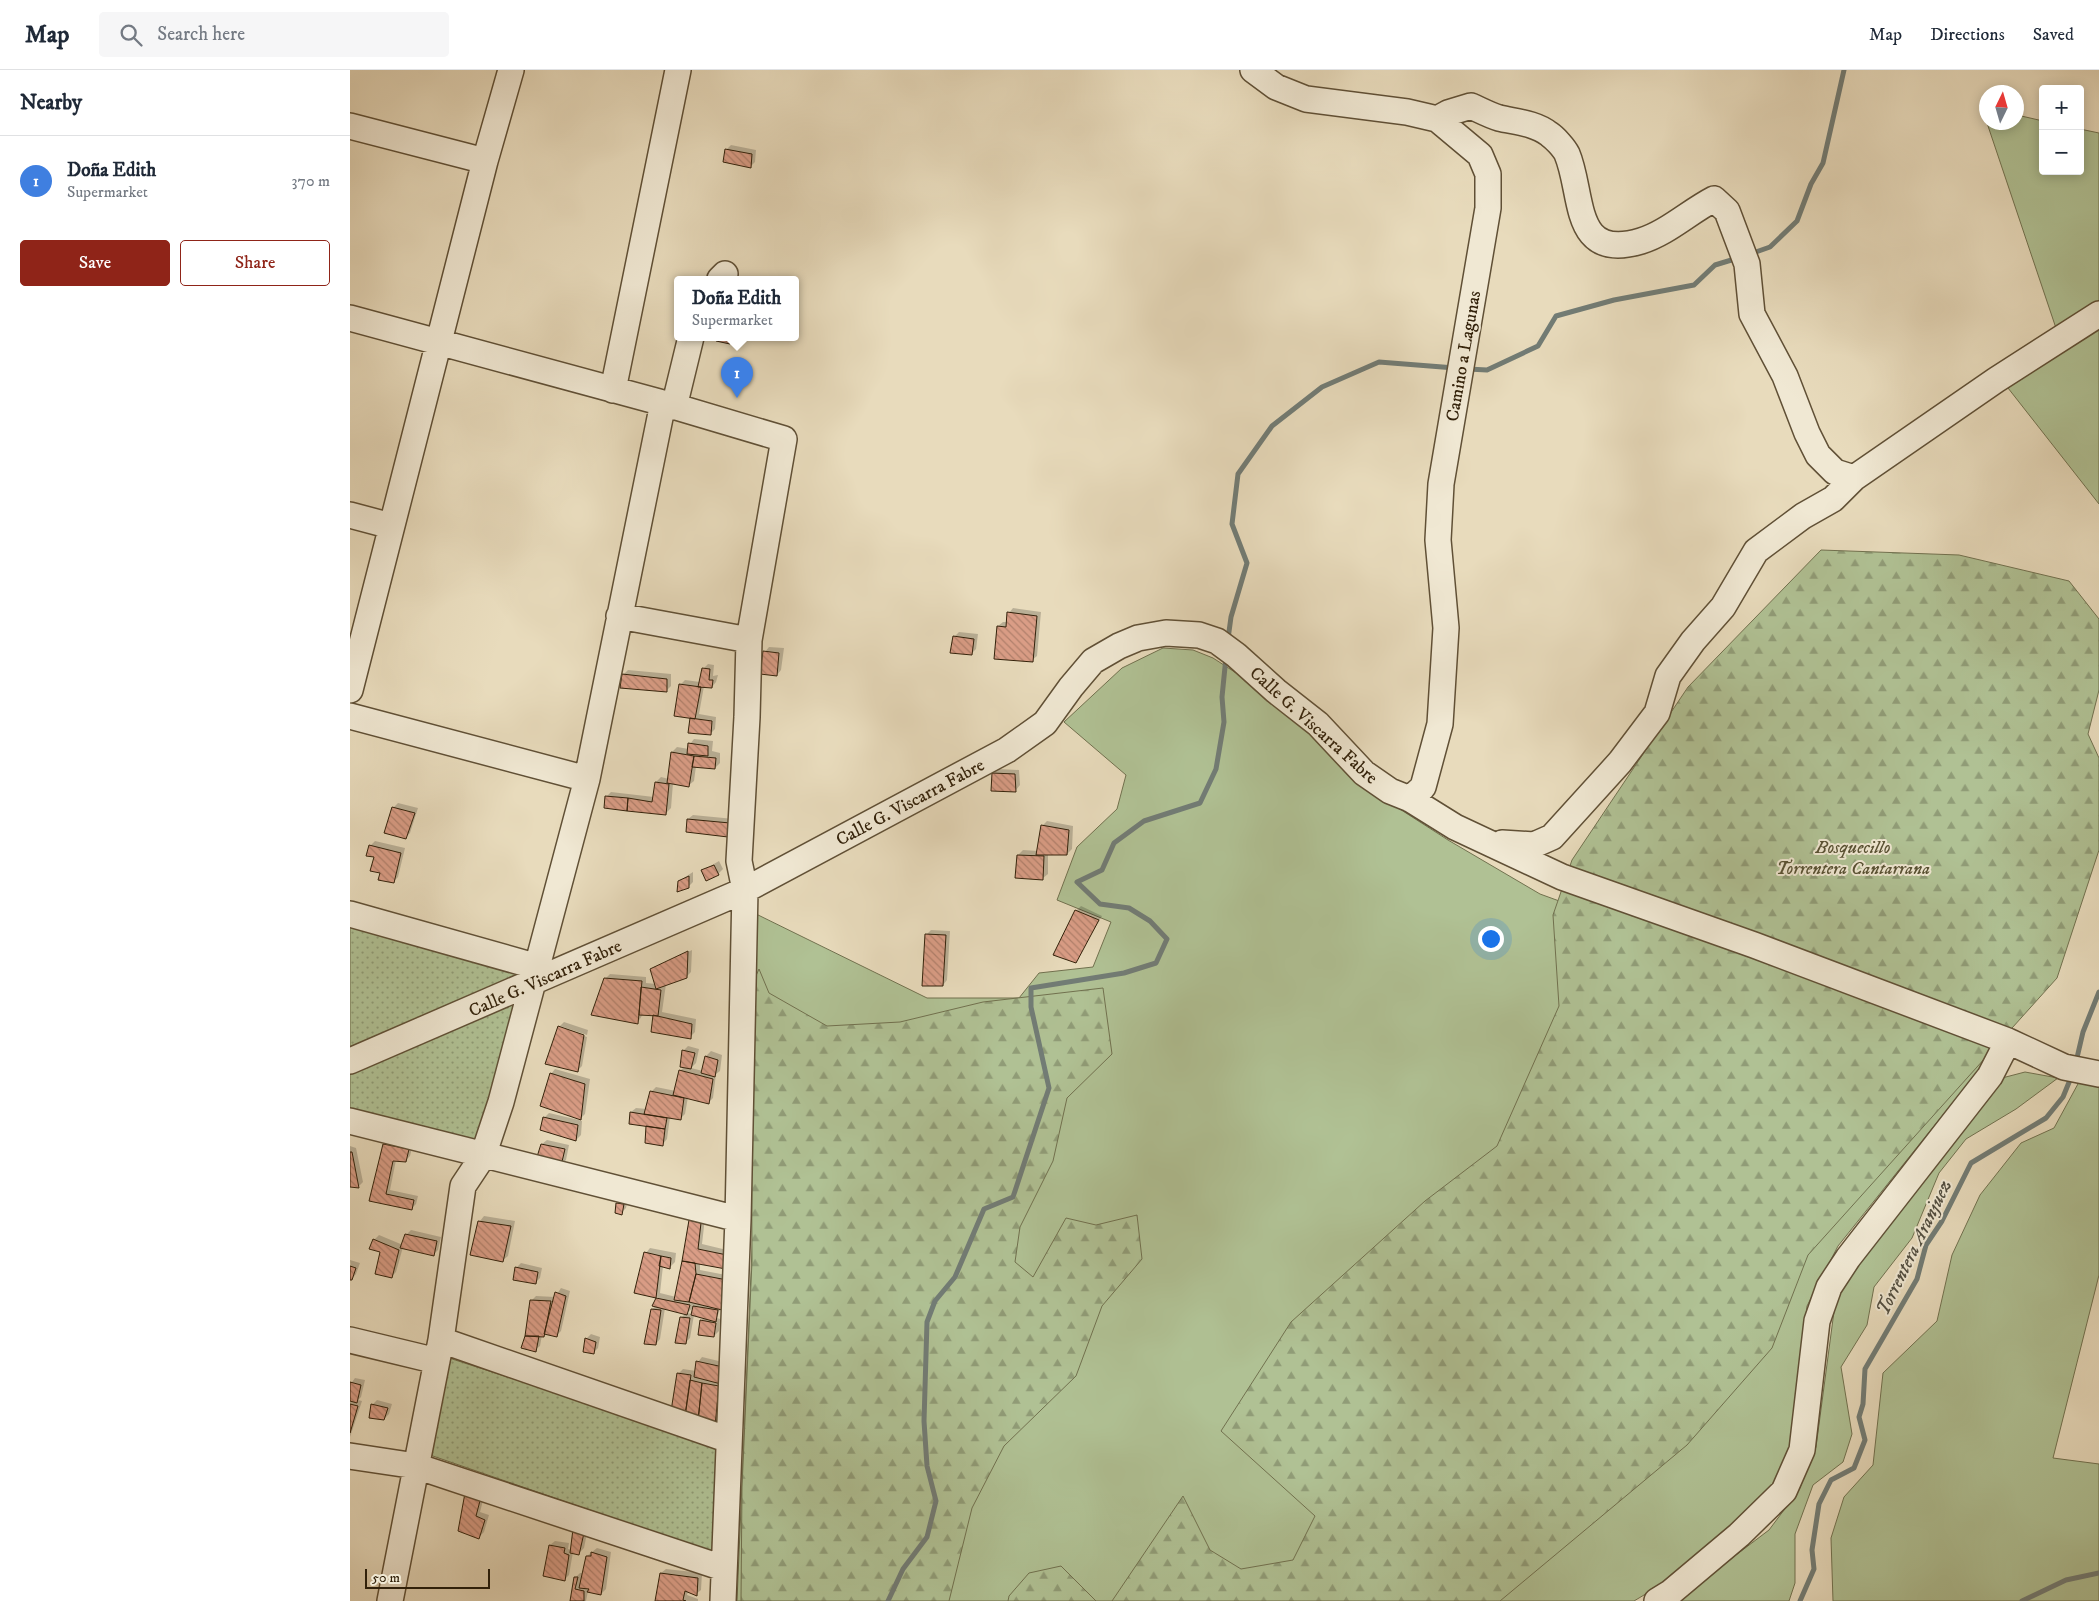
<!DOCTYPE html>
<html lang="en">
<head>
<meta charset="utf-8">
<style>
	:root { --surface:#fff; --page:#f6f6f7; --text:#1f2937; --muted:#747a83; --line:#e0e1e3; --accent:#8f2418 }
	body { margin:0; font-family:"IM FELL DW Pica",serif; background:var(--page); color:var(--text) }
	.controls { position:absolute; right:15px; top:15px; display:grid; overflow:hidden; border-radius:5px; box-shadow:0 2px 12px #0003 }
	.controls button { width:45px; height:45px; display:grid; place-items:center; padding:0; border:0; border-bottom:1px solid var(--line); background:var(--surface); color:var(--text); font:25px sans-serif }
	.compass { position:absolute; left:1629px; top:15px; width:45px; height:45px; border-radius:50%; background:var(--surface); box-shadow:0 2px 12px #0003; rotate:5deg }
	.scale { position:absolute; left:15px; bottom:12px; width:125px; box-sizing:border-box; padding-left:5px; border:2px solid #32210a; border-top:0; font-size:14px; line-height:18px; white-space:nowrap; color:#32210a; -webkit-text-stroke:4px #f0e8d3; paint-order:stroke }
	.you { position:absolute; left:1140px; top:868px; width:18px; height:18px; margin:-12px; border:4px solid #fff; border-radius:50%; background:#1a73e8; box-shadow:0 0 0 8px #1a73e833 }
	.badge { display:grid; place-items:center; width:32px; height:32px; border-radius:50%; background:var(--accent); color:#fff; font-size:16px; font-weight:700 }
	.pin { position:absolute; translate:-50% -41px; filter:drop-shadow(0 1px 2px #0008) }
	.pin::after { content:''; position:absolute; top:26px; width:18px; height:15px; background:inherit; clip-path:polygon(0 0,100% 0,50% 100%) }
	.popup { position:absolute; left:324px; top:206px; width:125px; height:65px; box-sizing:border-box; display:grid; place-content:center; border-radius:5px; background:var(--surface); filter:drop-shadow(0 1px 4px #0005); font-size:16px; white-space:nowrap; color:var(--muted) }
	.popup b { font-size:19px; color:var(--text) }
	.popup::after { content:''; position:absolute; left:50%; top:100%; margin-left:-10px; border:10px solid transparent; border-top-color:var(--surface) }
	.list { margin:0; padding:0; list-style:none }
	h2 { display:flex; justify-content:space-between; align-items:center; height:65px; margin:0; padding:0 20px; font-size:21px }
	h2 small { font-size:16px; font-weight:400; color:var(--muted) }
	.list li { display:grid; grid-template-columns:32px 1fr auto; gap:15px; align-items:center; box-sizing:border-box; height:90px; padding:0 20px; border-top:1px solid var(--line) }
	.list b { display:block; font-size:19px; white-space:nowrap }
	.list p { margin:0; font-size:16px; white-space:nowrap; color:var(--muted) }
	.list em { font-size:16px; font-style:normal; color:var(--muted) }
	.actions { display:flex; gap:10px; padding:15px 20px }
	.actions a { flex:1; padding:11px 0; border:1px solid var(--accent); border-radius:5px; text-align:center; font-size:18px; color:var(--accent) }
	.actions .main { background:var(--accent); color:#fff }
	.icon { flex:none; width:28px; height:28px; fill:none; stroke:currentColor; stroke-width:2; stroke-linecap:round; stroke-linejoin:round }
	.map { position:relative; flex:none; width:1749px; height:1531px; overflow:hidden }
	header { display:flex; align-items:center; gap:30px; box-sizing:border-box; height:70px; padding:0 25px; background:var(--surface); border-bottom:1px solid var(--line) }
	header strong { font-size:24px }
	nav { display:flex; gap:28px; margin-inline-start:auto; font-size:18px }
	.search { width:350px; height:45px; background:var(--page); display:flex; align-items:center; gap:12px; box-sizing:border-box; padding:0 18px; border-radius:5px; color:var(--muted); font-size:19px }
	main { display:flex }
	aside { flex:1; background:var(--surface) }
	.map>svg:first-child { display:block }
	.green { fill:#b0c194; stroke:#71714f }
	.forest { fill:url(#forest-firs); stroke:#71714f }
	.park { fill:url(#park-dots); stroke:#71714f }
	.shadow { fill:#0003; fill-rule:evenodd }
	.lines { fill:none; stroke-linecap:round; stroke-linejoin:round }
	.stream { stroke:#727c75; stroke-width:5 }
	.building { fill:url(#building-back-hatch); stroke:#32210a }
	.minor-casing { stroke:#605036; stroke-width:28 }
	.minor { stroke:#f0e8d3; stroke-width:25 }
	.labels { text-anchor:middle; stroke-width:4; stroke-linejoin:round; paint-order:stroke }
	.street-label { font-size:18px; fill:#32210a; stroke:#f0e8d3 }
	.park-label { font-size:18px; font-style:italic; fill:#585133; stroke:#f0e8d3 }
	.water-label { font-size:19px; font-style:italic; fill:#524e40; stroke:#f0e8d3 }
</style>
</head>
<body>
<header>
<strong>Map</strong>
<div class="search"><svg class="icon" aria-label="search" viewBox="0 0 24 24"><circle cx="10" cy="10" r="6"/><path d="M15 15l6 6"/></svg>Search here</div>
<nav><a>Map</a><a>Directions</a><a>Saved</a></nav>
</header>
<main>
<aside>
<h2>Nearby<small></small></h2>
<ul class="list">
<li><span class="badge" style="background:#3f7fe0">1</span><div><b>Doña Edith</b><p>Supermarket</p></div><em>370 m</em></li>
</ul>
<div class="actions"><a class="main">Save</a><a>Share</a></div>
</aside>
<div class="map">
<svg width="1749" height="1531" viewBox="0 0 1749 1531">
	<defs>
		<pattern id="forest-firs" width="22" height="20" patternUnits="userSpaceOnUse" patternTransform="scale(1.25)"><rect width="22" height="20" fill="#b0c194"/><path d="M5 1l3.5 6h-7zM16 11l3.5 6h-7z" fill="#909c77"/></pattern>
		<pattern id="park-dots" width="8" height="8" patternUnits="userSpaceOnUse" patternTransform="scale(1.25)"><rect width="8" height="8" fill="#b0c194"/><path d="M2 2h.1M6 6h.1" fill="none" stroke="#909c77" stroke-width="1.8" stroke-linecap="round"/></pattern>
		<pattern id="building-back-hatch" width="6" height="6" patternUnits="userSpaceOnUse" patternTransform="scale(1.25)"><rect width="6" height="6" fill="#da9d86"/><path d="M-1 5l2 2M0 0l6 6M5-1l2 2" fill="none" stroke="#b1806c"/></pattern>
	</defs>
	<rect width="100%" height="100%" fill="#e8dbbc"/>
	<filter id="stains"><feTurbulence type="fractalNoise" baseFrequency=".004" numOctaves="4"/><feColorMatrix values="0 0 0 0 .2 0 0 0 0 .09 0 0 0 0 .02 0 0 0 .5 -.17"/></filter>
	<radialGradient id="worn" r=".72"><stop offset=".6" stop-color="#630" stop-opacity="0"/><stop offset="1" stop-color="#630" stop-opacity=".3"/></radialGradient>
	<path class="green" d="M1667,45L1693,51V101H1730V59L1749,63V434L1658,318L1713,279L1637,53L1666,52Z
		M813,578L843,580L863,588L959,650L1028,725L1098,770L1190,824L1498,936L1636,991L1488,1176L1457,1236L1442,1383L1415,1428L1309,1516L1284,1531H387L403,1156L402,842L577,928H669L689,903L743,897L761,852L707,830L727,777L767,739L776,705L714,652L772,598Z
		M1675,1002L1708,1008L1666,1039L1616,1069L1589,1103L1562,1168L1524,1217L1517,1255L1491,1297L1502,1364L1493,1392L1463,1415L1445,1464V1513L1439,1531H1325L1419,1460L1449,1420L1466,1377L1485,1234L1505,1192L1652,1008Z
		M1729,1012L1749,1016V1205L1703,1388L1749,1394V1531H1483L1481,1468L1494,1427L1523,1395L1533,1303L1587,1251L1602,1185L1630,1125L1671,1073L1704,1058Z"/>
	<path class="forest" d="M1471,480L1609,485L1719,511L1749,549V620L1738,664L1749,688V780L1707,908L1458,1185L1422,1278L1337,1375L1150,1531H762L833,1426L860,1480L891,1499L943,1490L965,1446L871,1361L941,1252L1075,1131L1147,1076L1209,936L1203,845L1222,790L1338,617Z
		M409,899L419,923L477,956L550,952L633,932L753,918L762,984L717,1028L703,1091L670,1157L665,1192L683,1207L716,1148L746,1155L787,1145L792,1189L752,1236L726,1306L654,1376L622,1438L599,1531H391L392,1417L402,1191L401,917Z
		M711,1496L746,1531H658L659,1526L679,1503Z"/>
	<path class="park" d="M0,854L177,904L0,979Z
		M174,927L124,1075L0,1044V1001Z
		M96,1287L370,1376L364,1483L77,1384Z"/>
	<path class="shadow" d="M381,75L406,80L405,92L401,96L377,79Z
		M368,267H385L380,273L368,270Z
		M663,538L691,542L687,586L682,590L648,556L653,552H657L659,543Z
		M609,562L628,564L626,579L621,584L604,567Z
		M419,577L434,578L431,600L427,605L415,582Z
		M358,594L364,595L363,606L368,605L366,612L362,617L354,616L349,644L366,647L365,659L360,664L341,647L330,615L335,610L350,612L353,599Z
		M278,600L321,604V616L316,621L273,605Z
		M344,669L363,671L362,681L370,683V693L365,698L346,696L344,711L339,715L323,713L321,738L316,743L256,727L261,722L304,727L306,712L311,707L319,709L322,682L327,677L339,679L340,674Z
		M648,699L669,700L670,715L666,720L643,704Z
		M48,733L68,738L60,763L55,768L43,738Z
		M343,745L384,749L378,765L338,749Z
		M697,751L723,756L722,779L717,784H698V804L693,808L668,785L673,780L688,781L692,756Z
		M25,771L55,778L48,807L43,812L20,776Z
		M369,791L373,799L368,804L352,801Z
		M343,802V812L338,817L329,811Z
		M731,836L752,846L725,892L726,841Z
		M581,860L600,861L597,910L593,915L576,865Z
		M342,880L341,902L336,907L316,914L312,942L346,949L345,962L340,967L304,944H293L288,952L255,909L260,904L296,907V913L306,914L301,900L305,896V898Z
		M214,952L238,960L237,965L210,956Z
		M210,956V958L237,967L232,996L228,1000L209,957Z
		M338,976L349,979L346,993L341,998L353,1001L356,986L361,981L372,985L370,1001L366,1004L363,1028L358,1033L338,1027L335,1044L330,1049L320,1047L317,1069L313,1074L298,1055L281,1042L286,1038L297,1039L301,1022L306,1017L326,1021L330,1001L334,997L333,981Z
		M205,999L240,1009L235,1044L229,1050L232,1051L231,1065L226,1070L194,1048L199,1043L229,1050V1048L201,1004Z
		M39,1069L63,1074L60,1086L55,1091L46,1090L40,1120L68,1126L66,1134L61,1139L20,1130L34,1074Z
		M197,1070L219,1075L216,1090L211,1095L192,1074Z
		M0,1076L6,1078L13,1112L8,1117L0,1116Z
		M272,1129H278L276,1138L271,1143L268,1134Z
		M134,1146L165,1151L158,1186L153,1190L130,1151Z
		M345,1146L355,1148L352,1174L381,1181V1193H350V1200L381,1206L367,1248L370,1249L369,1261L364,1266L351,1251L354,1247L344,1245L340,1268L335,1273L331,1248L336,1243L315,1238L310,1269L306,1274L302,1239L306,1236H303L308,1227L286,1222L296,1183L300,1178L326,1183L325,1192L320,1197L313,1196L310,1223L326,1227L340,1150ZM344,1237L342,1244L337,1243Z
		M61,1160L91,1167L88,1180L83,1185L53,1177L46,1202L41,1207L31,1181L24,1170L29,1165L53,1175L56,1165Z
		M0,1190L10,1193L6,1204L2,1209Z
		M171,1193L192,1198L190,1208L185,1213L166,1198Z
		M211,1218L220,1221L211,1261L206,1266L196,1263L192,1265L190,1276L185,1280L173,1277L181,1231L186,1226L205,1227Z
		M241,1264L250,1267L248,1278L243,1283L236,1269Z
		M352,1287L377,1293L369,1350L365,1355L328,1304L333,1299L346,1301L348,1292Z
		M5,1308L15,1310L11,1327L8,1330L12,1331L0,1367V1315Z
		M27,1330L42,1334L39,1344L34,1349L22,1335Z
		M135,1423L130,1442L139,1445L134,1462L129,1467L109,1460Z
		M238,1458L234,1478L229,1483L223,1482L219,1505L214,1510L200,1475L205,1471L219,1473L218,1479L222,1480Z
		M247,1478L261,1482L256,1519L251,1524L238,1521L236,1531H221L225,1508L230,1503H234L237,1486Z
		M316,1499L352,1503L351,1520L346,1524L338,1521L337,1525L348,1529V1531H306L311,1503Z"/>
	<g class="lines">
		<path class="stream" d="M1400,184L1420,177L1447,151L1461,114L1473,93L1494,0
			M1118,299L1137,300L1188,276L1206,246L1264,230L1344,215L1365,195L1388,188
			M878,569L881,547L897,493L882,454L888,404L922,356L972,317L1029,292L1105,298
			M1726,992L1733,962L1749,922
			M538,1531L553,1499L577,1467L586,1431L577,1396L574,1351L577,1252L585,1231L605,1207L634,1139L663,1127L699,1018L681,937V918L774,903L806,893L817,869L800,851L779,838L750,834L727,812L752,800L764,773L794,751L850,733L866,699L874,652L872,627L876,587
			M1450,1531L1464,1499L1462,1480L1469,1434L1481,1410L1504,1398L1515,1370L1509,1347L1513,1334L1515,1299L1567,1209L1576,1175L1592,1151L1621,1093L1696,1048L1713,1027L1722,1005
			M1672,1531L1716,1510L1749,1503"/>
	</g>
	<path class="building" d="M375,79L402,84L401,98L373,92Z
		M367,267H382L380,274L366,271Z
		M657,542L687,546L683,592L644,589L647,556L656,557Z
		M603,566L624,569L622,585L600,583Z
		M413,581L429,583L427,606L410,604Z
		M352,598L360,599L359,610H363L362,618L348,617Z
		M272,604L317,609V622L270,618Z
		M329,614L351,617L345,649L324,646Z
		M340,648L362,651L361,665L338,663Z
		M338,673L358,676V686L337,684Z
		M321,682L344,686L339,717L317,713Z
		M344,686L366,688L365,699L342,697Z
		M642,703L665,704L666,722L641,721Z
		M305,712L319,714L316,745L277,741L278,728L302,732Z
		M255,726L278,728L277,741L254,738Z
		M42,737L65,743L56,769L34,763Z
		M337,749L380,753L378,767L336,762Z
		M691,755L719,760L717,785H686Z
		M19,775L51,783L44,813L28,810L30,803L20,801L24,787L16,786Z
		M667,785L694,786L693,810L665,808Z
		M364,795L369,805L356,811L351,800Z
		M339,806V818L327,822L328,811Z
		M725,840L749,850L726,893L703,885Z
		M575,864L596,865L593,916H572Z
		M338,881L337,908L306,919L300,899Z
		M254,908L292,911L288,954L241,945Z
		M291,917L311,920L308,946L289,945Z
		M303,945L342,954L341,969L301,962Z
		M208,956L234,965L228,1002L195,994Z
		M332,980L345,983L341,999L330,997Z
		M355,986L368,990L365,1007L351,1003Z
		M329,1000L363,1009L359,1034L323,1025Z
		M200,1003L235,1014L231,1050L190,1036Z
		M300,1021L334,1028L331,1050L294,1044Z
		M280,1042L317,1048L315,1059L279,1054Z
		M193,1047L228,1055L226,1071L190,1060Z
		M296,1056L315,1059L313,1076L295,1073Z
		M33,1074L59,1079L56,1092L43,1091L36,1124L64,1130L62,1140L19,1131Z
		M191,1074L215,1079L211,1096L186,1090Z
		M0,1082H2L9,1118L0,1117Z
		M266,1133L274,1134L272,1145L265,1143Z
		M339,1150L351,1153L348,1179L377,1185L376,1199L332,1191Z
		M128,1151L161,1156L153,1192L120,1185Z
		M55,1164L87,1171L84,1186L50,1178Z
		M23,1169L49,1180L42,1208L25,1204L30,1182L19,1179Z
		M294,1182L311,1186L306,1228L284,1223Z
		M311,1186L321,1188L320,1199L309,1196Z
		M332,1191L345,1193L346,1204L339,1232L324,1230Z
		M0,1196L6,1198L2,1210H0Z
		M165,1197L188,1202L186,1214L163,1210Z
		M346,1204L377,1210L372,1240L339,1232Z
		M205,1222L216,1226L207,1267L194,1264Z
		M306,1228L340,1235L337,1245L302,1236Z
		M180,1230L201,1231L194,1267L175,1266Z
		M343,1236L368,1240L366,1252L341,1245Z
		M301,1239L311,1240L306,1275L294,1274Z
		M330,1247L340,1248L336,1274L325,1273Z
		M350,1250L366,1253L364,1267L348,1265Z
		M175,1266H189L186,1282L171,1278Z
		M235,1268L246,1272L244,1284L233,1282Z
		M346,1291L373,1297L371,1314L344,1307Z
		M327,1303L341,1305L335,1346L321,1341Z
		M340,1310L352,1313L348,1351L335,1346Z
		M0,1312L11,1315L7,1333L0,1331Z
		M352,1313L369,1316L365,1356L348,1351Z
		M0,1334L8,1336L0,1363Z
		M21,1334L38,1338L34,1350L19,1348Z
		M115,1423L131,1427L126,1446L135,1450L129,1469L108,1461Z
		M223,1459L234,1463L229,1485L220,1483Z
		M199,1475L215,1478L214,1483L219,1485L215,1511L193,1506Z
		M241,1482L257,1487L251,1525L237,1522L239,1519L229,1518L236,1486H241Z
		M310,1503L348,1508L347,1526L335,1521L333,1530L336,1531H305Z
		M224,1507H228L225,1519L234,1521V1531H220Z"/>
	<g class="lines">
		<defs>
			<path id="minor" d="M903,0L926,17L956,29L1057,42L1087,49L1130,85L1138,104V138L1091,414L1088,470L1096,558L1090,654L1073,717L1060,729
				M1087,49L1098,43L1121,36C1130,40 1139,45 1149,48C1166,52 1185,53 1199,64C1205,68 1214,78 1217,84C1234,124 1221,192 1291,171C1317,163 1339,142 1364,129L1377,141L1397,194L1402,244L1435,306L1457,363L1468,385L1485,402L1504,408L1646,310L1749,244
				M0,56L135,91
				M370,209L375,204
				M0,248L313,333L434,369L399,570L397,647L389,791L395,820L388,1149L373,1531
				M263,320L328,0
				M324,337L341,267
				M0,445L41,456
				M269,546L399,570
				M0,620L135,91L161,0
				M0,646L237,709
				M1152,773L1184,775L1202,767L1270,692L1307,643L1318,606L1343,571L1373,537L1406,481L1453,446L1483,429L1504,408
				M0,844L188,897
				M0,991L395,820L657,680L695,653L721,617L743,591L769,576L788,568L816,563L849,565L867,571L886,585L926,621L968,654L1014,703L1040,721L1060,729L1105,757L1212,807L1404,875L1658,971L1714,997L1749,1004
				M0,1051L388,1149
				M0,1270L87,1291
				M91,1270L379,1370
				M0,1386L66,1396L373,1498
				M40,1531L91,1270L113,1116L133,1086L151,1032L237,709L313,333
				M1307,1531L1320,1523L1389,1465L1434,1421L1452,1380L1467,1251L1479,1217L1498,1188L1640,1006L1658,971"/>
		</defs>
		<use href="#minor" class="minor-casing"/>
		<use href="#minor" class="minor"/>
	</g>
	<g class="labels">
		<g class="street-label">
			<text transform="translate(1113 286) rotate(-80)" y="6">Camino a Lagunas</text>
			<text transform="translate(964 655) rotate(42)" y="6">Calle G. Viscarra Fabre</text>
			<text transform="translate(560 732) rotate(-28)" y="6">Calle G. Viscarra Fabre</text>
			<text transform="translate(195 908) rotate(-24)" y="6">Calle G. Viscarra Fabre</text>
		</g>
		<g class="park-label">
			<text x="1503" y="783">Bosquecillo<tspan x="1503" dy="21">Torrentera Cantarrana</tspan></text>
		</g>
		<g class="water-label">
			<text transform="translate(1563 1177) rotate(-64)" y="7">Torrentera Aranjuez</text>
		</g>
	</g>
	<rect width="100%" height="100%" filter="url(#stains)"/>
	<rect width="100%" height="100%" fill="url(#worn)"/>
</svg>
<div class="controls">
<button>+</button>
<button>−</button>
</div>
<svg class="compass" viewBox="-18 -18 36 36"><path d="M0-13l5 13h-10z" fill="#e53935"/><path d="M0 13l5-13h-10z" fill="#747a83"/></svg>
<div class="scale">50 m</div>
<div class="you"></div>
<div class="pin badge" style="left:387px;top:328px;background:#3f7fe0">1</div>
<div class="popup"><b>Doña Edith</b>Supermarket</div>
</div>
</main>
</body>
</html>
